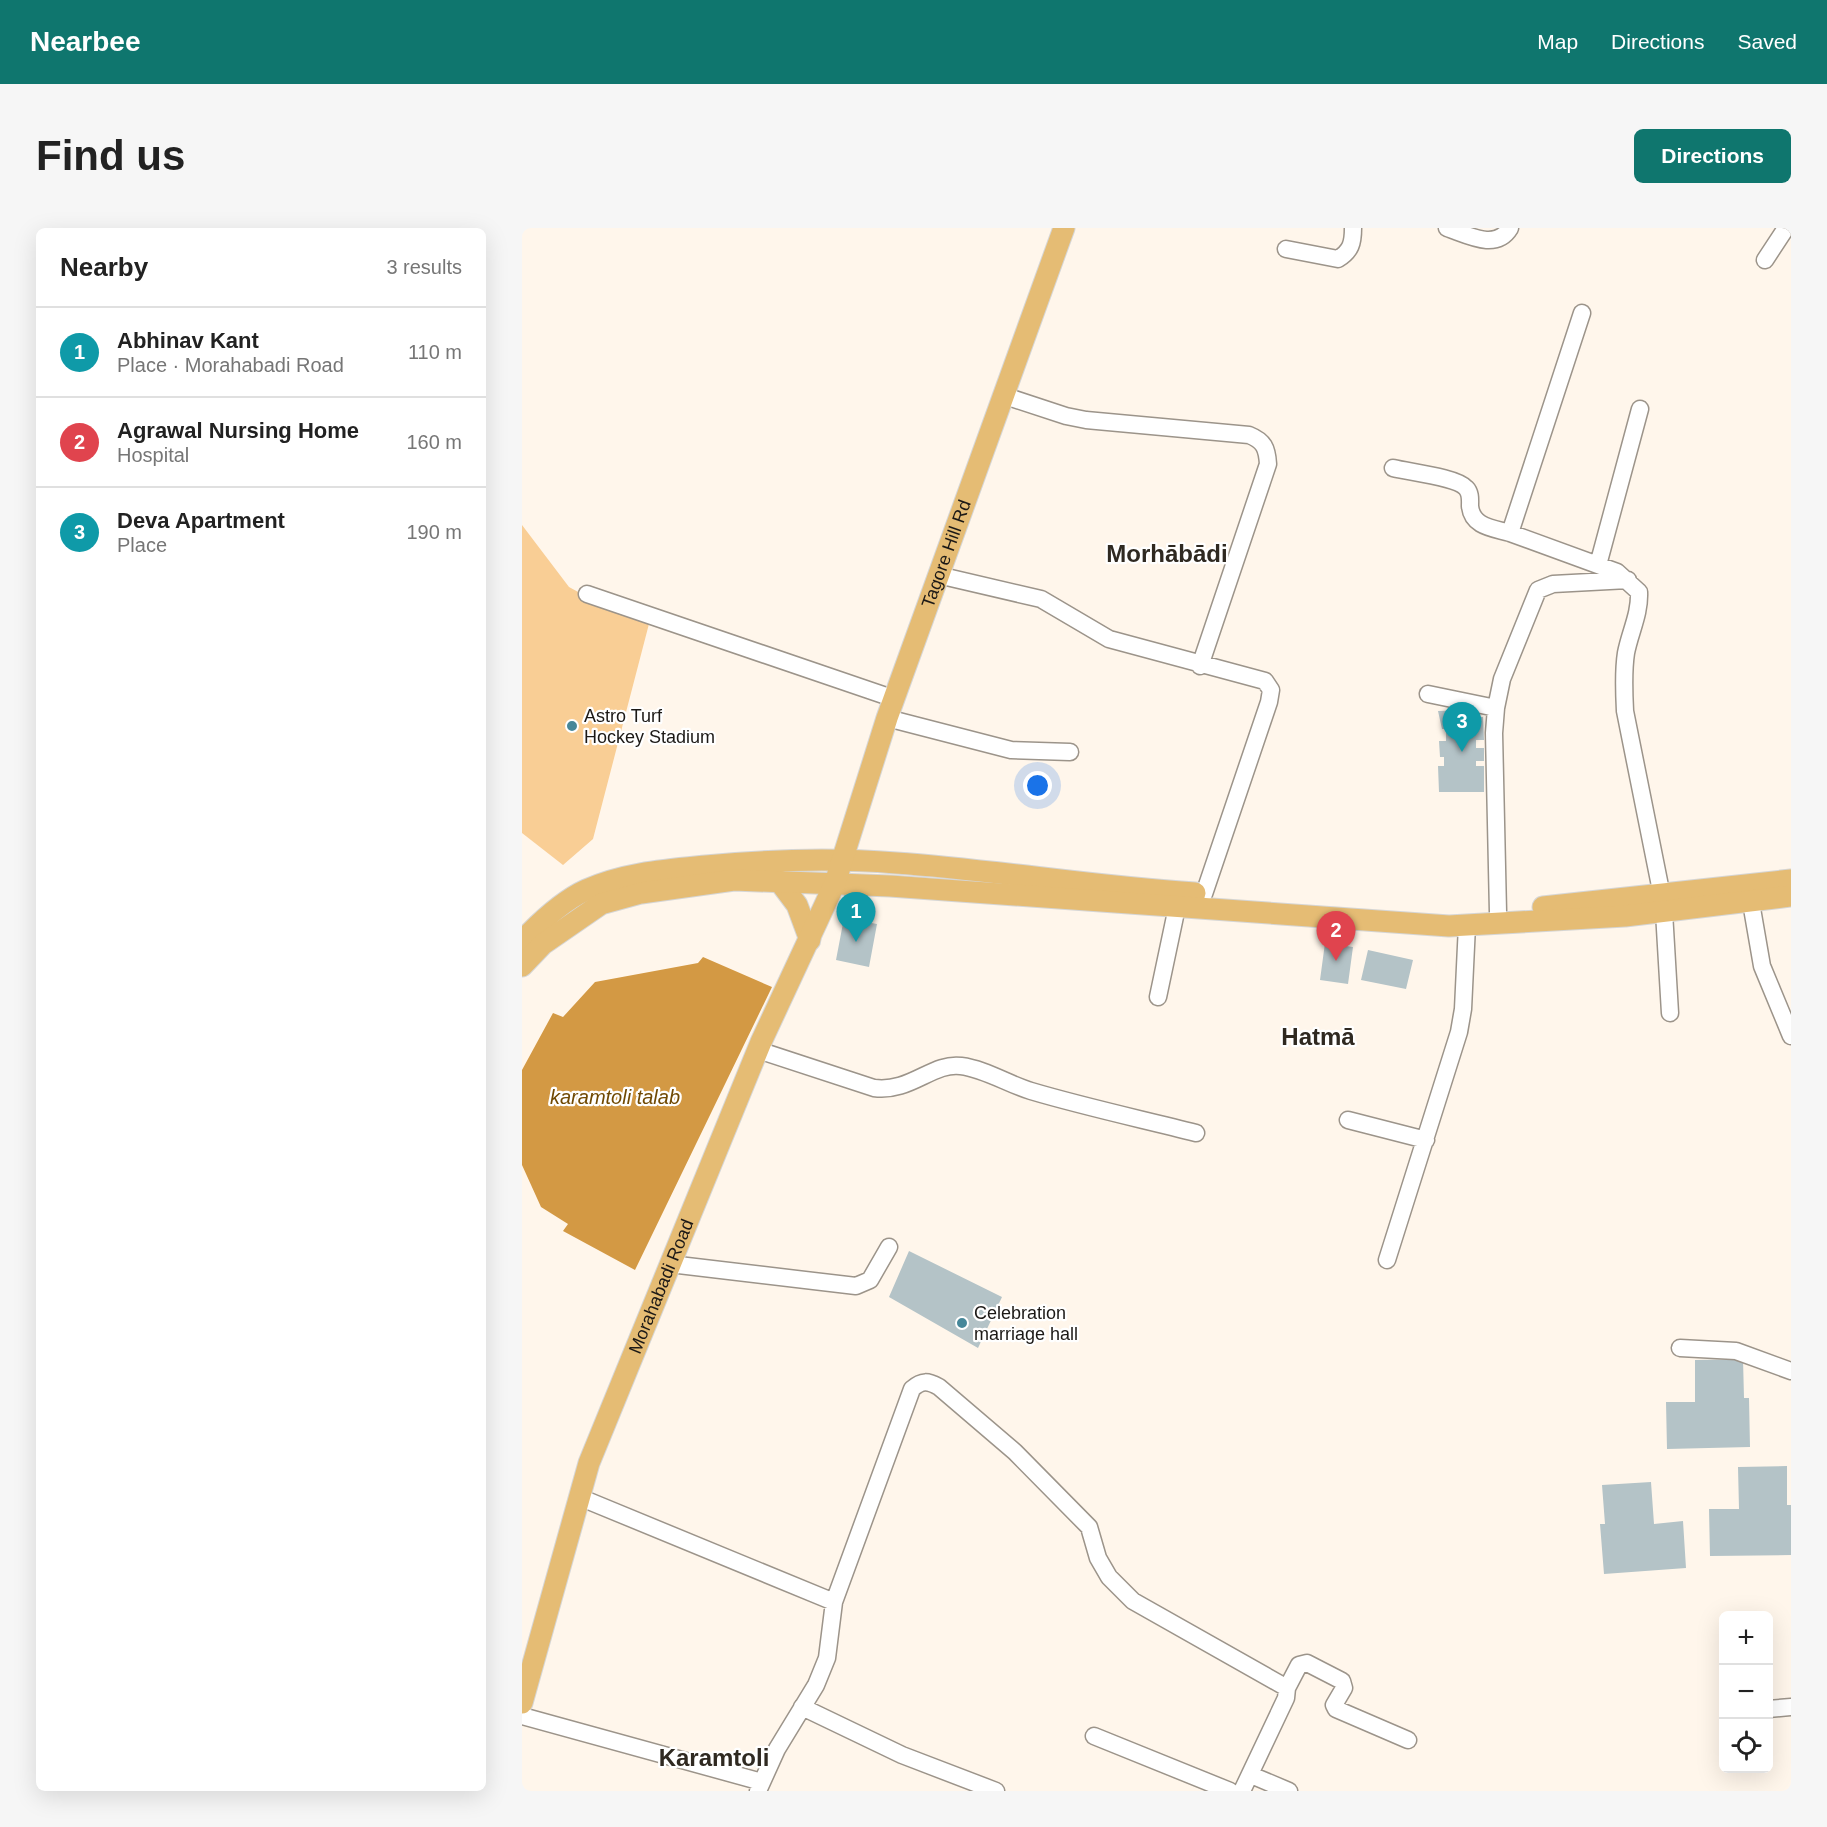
<!DOCTYPE html>
<html lang="en">
<head>
<meta charset="utf-8">
<style>
	:root { --surface:#fff; --page:#f6f6f6; --text:#222; --muted:#767676; --line:#e0e0e0; --accent:#0f766e }
	body { margin:0; font-family:Helvetica,sans-serif; background:var(--page); color:var(--text) }
	.controls { position:absolute; right:18px; bottom:18px; display:grid; overflow:hidden; border-radius:9px; box-shadow:0 6px 24px #0002 }
	.controls button { width:54px; height:54px; display:grid; place-items:center; padding:0; border:0; border-bottom:2px solid var(--line); background:var(--surface); color:var(--text); font:30px sans-serif }
	.you { position:absolute; left:516px; top:558px; width:21px; height:21px; margin:-15px; border:4px solid #fff; border-radius:50%; background:#1a73e8; box-shadow:0 0 0 9px #1a73e833 }
	.badge { display:grid; place-items:center; width:39px; height:39px; border-radius:50%; background:var(--accent); color:#fff; font-size:20px; font-weight:700 }
	.pin { position:absolute; translate:-50% -50px; filter:drop-shadow(0 2px 3px #0008) }
	.pin::after { content:''; position:absolute; top:32px; width:21px; height:18px; background:inherit; clip-path:polygon(0 0,100% 0,50% 100%) }
	.list { margin:0; padding:0; list-style:none }
	h2 { display:flex; justify-content:space-between; align-items:center; height:78px; margin:0; padding:0 24px; font-size:26px }
	h2 small { font-size:20px; font-weight:400; color:var(--muted) }
	.list li { display:grid; grid-template-columns:39px 1fr auto; gap:18px; align-items:center; box-sizing:border-box; height:90px; padding:0 24px; border-top:2px solid var(--line) }
	.list b { display:block; font-size:22px; white-space:nowrap }
	.list p { margin:0; font-size:20px; white-space:nowrap; color:var(--muted) }
	.list em { font-size:20px; font-style:normal; color:var(--muted) }
	.icon { flex:none; width:33px; height:33px; fill:none; stroke:currentColor; stroke-width:2; stroke-linecap:round; stroke-linejoin:round }
	.map { position:relative; flex:none; width:1269px; height:1563px; overflow:hidden; border-radius:9px }
	header { display:flex; align-items:center; gap:36px; box-sizing:border-box; height:84px; padding:0 30px; background:var(--accent); color:#fff }
	header strong { font-size:28px }
	nav { display:flex; gap:33px; margin-inline-start:auto; font-size:21px }
	.intro { display:flex; align-items:center; justify-content:space-between; box-sizing:border-box; height:144px; padding:0 36px }
	h1 { margin:0; font-size:42px }
	.button { padding:15px 27px; border-radius:9px; background:var(--accent); color:#fff; font-size:21px; font-weight:700 }
	main { display:flex; gap:36px; padding:0 36px }
	aside { flex:1; background:var(--surface); border-radius:9px; box-shadow:0 6px 24px #0002 }
	.map>svg:first-child { display:block }
	.green { fill:#f9ce95 }
	.water { fill:#d39944 }
	.building { fill:#b4c3c7 }
	.lines { fill:none; stroke-linecap:round; stroke-linejoin:round }
	.minor-casing { stroke:#9c948a; stroke-width:19 }
	.major-casing { stroke:#d6d6d5; stroke-width:23 }
	.minor { stroke:#fff; stroke-width:16 }
	.major { stroke:#e5bc74; stroke-width:21 }
	.poi-dot { fill:#468799; stroke:#fff; stroke-width:2 }
	.labels { text-anchor:middle; stroke-width:4.5; stroke-linejoin:round; paint-order:stroke }
	.street-label { font-size:18px; fill:#1c1916; stroke:#fff }
	.poi-label { font-size:18px; fill:#1c1916; stroke:#fff; text-anchor:start }
	.water-label { font-size:20px; font-style:italic; fill:#704903; stroke:#fff }
	.district-label { font-size:24px; font-weight:bold; fill:#2f2921; stroke:#fff }
</style>
</head>
<body>
<header>
<strong>Nearbee</strong>
<nav><a>Map</a><a>Directions</a><a>Saved</a></nav>
</header>
<div class="intro"><h1>Find us</h1><a class="button">Directions</a></div>
<main>
<aside>
<h2>Nearby<small>3 results</small></h2>
<ul class="list">
<li><span class="badge" style="background:#0f9aa8">1</span><div><b>Abhinav Kant</b><p>Place · Morahabadi Road</p></div><em>110 m</em></li>
<li><span class="badge" style="background:#e0444e">2</span><div><b>Agrawal Nursing Home</b><p>Hospital</p></div><em>160 m</em></li>
<li><span class="badge" style="background:#0f9aa8">3</span><div><b>Deva Apartment</b><p>Place</p></div><em>190 m</em></li>
</ul>
</aside>
<div class="map">
<svg width="1269" height="1563" viewBox="0 0 1269 1563">
	<rect width="100%" height="100%" fill="#fff6eb"/>
	<path class="green" d="M0,297L47,359L82,378L128,392L71,611L41,637L0,605Z"/>
	<path class="water" d="M181,729L250,759L113,1042L41,1003L46,996L19,979L0,937V842L31,785L41,789L73,754L176,735Z"/>
	<path class="building" d="M945,482V489H961L962,512H954V520H962V533H954V538H962V564H917L916,538H922V529H918L917,513H924V501H920L916,483Z
		M322,690L355,696L347,739L314,732Z
		M803,715L831,719L826,756L798,752Z
		M846,722L891,732L884,761L839,752Z
		M387,1023L480,1069L456,1120L367,1069Z
		M1221,1131L1222,1170H1227L1228,1219L1145,1221L1144,1174H1173V1132Z
		M1265,1238V1277H1269V1327L1188,1328L1187,1281H1217L1216,1239Z
		M1129,1254L1132,1296L1161,1293L1164,1340L1082,1346L1078,1296H1083L1080,1257Z"/>
	<g class="lines">
		<defs>
			<path id="minor" d="M925,0C946,7 974,23 988,0
				M764,21L816,31C829,23 831,15 831,0
				M1243,32L1264,0
				M1060,85L988,305L1095,344L1117,364C1118,386 1108,404 1104,425C1101,444 1102,464 1103,483L1140,668
				M483,168L544,188L564,192L727,207C742,213 745,220 746,236L678,438
				M871,240C886,244 935,249 944,260C949,265 948,272 948,278C950,299 971,300 988,305
				M1076,337L1118,181
				M416,347L519,371L587,411L743,453L749,462L747,474L682,666
				M65,366L373,471
				M906,466L974,480
				M365,490L489,522L548,524
				M1227,663L1240,738L1269,808
				M976,684L972,505L974,480L980,451L1016,362L1031,356L1106,352
				M1142,684L1148,785
				M636,769L655,679
				M236,822L352,860C388,865 411,834 439,838C463,841 486,856 509,863C563,879 619,891 674,905
				M826,892L904,912
				M865,1032L937,804L941,781L945,697
				M148,1036L334,1058L348,1052L367,1019
				M1158,1120L1214,1123L1269,1143
				M57,1269L312,1374
				M765,1460L777,1437L785,1435L820,1453L822,1460L812,1477L814,1481L886,1512
				M280,1479L380,1527L474,1563
				M1246,1481L1269,1479
				M0,1488L240,1554
				M572,1508L708,1563
				M729,1547L767,1563
				M236,1563L255,1521L294,1457L305,1430L312,1374L390,1161C400,1152 406,1153 417,1159L493,1224L567,1299L576,1330L587,1349L611,1373L765,1460L764,1470L720,1563"/>
			<g id="major">
				<path d="M257,653L275,677L288,712"/>
				<path d="M1021,679L1269,652"/>
				<path d="M0,713C18,694 40,673 64,662C102,645 143,642 184,638C246,632 312,630 374,635C474,642 573,659 673,665"/>
				<path d="M0,738L21,716L79,676L119,665L212,652L368,658L927,698L1103,688L1269,668"/>
				<path id="s1" d="M0,1475L67,1235L239,814L313,655L365,490L542,0"/>
			</g>
		</defs>
		<use href="#minor" class="minor-casing"/>
		<use href="#major" class="major-casing"/>
		<use href="#minor" class="minor"/>
		<use href="#major" class="major"/>
	</g>
	<g class="poi-dot">
		<circle cx="50" cy="498" r="6"/>
		<circle cx="440" cy="1095" r="6"/>
	</g>
	<g class="labels">
		<g class="street-label">
			<text dy="6" stroke="none"><textPath href="#s1" startOffset="1227">Tagore Hill Rd</textPath></text>
			<text dy="6" stroke="none"><textPath href="#s1" startOffset="440">Morahabadi Road</textPath></text>
		</g>
		<g class="poi-label">
			<text x="62" y="494">Astro Turf<tspan x="62" dy="21">Hockey Stadium</tspan></text>
			<text x="452" y="1091">Celebration<tspan x="452" dy="21">marriage hall</tspan></text>
		</g>
		<g class="water-label">
			<text x="93" y="876">karamtoli talab</text>
		</g>
		<g class="district-label">
			<text x="645" y="334">Morhābādi</text>
			<text x="796" y="817">Hatmā</text>
			<text x="192" y="1538">Karamtoli</text>
		</g>
	</g>
</svg>
<div class="controls">
<button>+</button>
<button>−</button>
<button><svg class="icon" aria-label="locate" viewBox="0 0 24 24"><circle cx="12" cy="12" r="6"/><path d="M12 2v4M12 18v4M2 12h4M18 12h4"/></svg></button>
</div>
<div class="you"></div>
<div class="pin badge" style="left:334px;top:714px;background:#0f9aa8">1</div>
<div class="pin badge" style="left:814px;top:733px;background:#e0444e">2</div>
<div class="pin badge" style="left:940px;top:524px;background:#0f9aa8">3</div>
</div>
</main>
</body>
</html>
